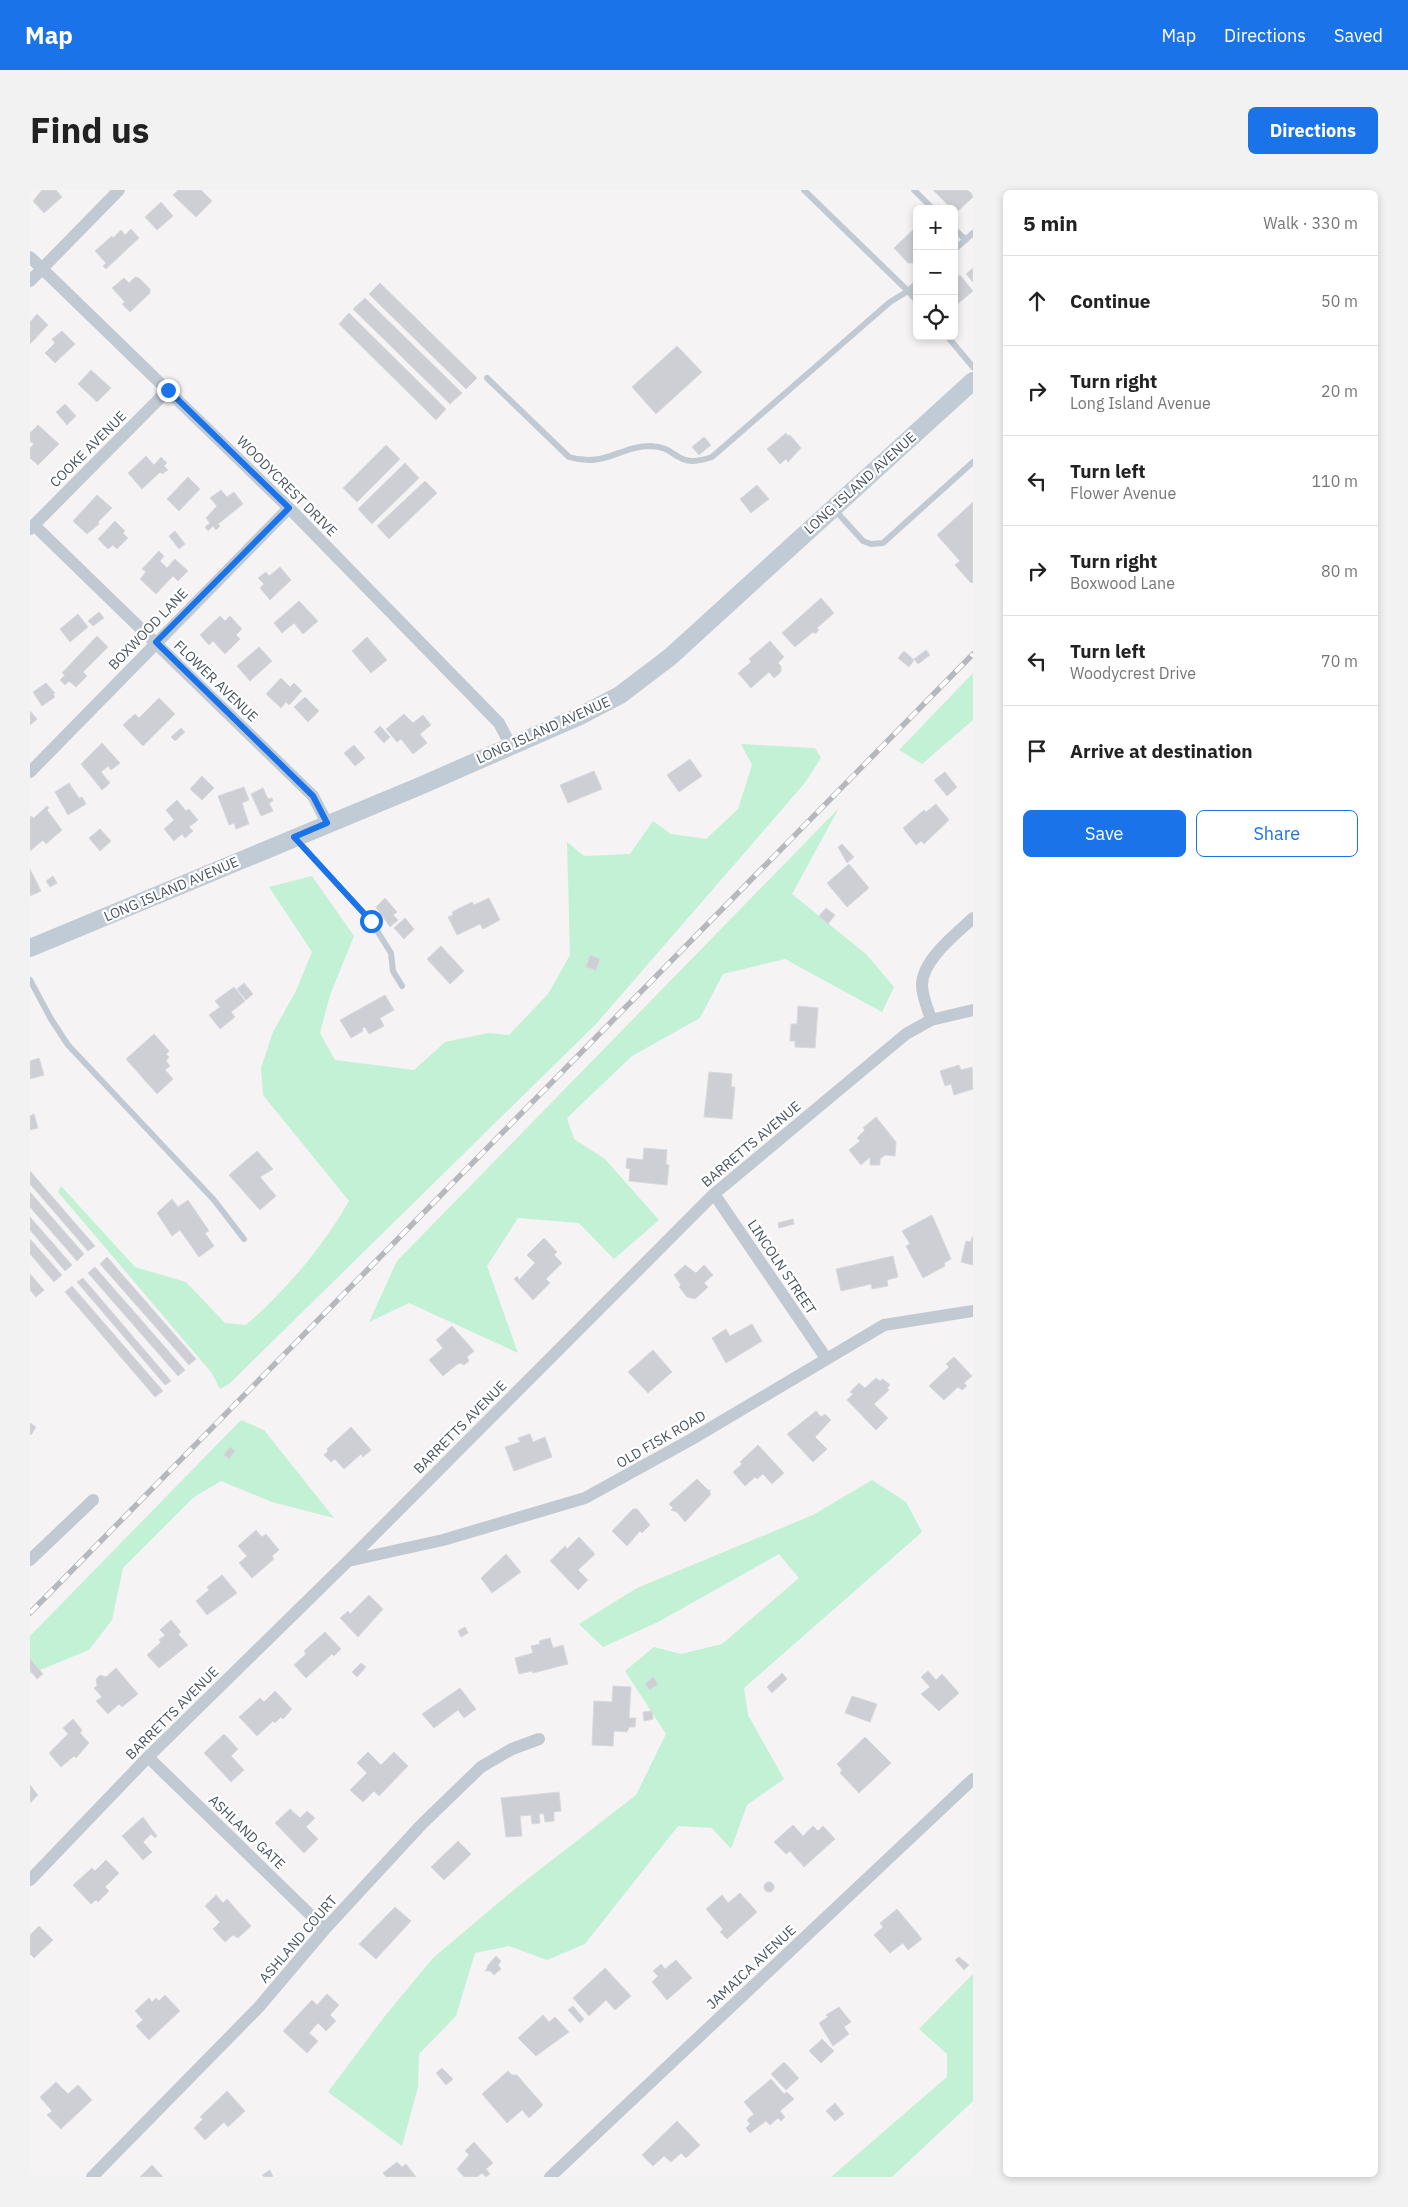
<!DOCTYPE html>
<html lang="en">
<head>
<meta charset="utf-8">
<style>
	:root { --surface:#fff; --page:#f2f2f2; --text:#222; --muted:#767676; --line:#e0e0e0; --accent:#1a73e8 }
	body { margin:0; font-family:"IBM Plex Sans",sans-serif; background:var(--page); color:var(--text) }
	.controls { position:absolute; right:15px; top:15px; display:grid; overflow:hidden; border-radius:8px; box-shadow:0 2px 8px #0003 }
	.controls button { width:45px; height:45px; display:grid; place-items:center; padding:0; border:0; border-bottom:1px solid var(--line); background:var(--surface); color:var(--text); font:25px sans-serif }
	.stop { position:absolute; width:15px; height:15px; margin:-11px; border:4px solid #1a73e8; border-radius:50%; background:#fff }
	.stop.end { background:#1a73e8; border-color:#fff; box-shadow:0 1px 5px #0008 }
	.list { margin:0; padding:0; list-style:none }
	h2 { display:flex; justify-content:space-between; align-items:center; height:65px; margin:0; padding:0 20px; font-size:21px }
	h2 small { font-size:16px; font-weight:400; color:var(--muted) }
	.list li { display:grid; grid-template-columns:32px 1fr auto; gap:15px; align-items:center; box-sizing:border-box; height:90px; padding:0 20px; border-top:1px solid var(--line) }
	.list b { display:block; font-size:19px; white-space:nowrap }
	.list p { margin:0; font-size:16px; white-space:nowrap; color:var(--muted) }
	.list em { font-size:16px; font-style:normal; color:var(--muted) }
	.actions { display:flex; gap:10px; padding:15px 20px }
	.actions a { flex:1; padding:11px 0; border:1px solid var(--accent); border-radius:8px; text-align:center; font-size:18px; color:var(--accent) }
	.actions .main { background:var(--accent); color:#fff }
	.icon { flex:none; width:28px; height:28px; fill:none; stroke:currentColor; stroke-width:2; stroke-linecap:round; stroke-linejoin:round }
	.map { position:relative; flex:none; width:943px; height:1987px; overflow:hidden; border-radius:8px }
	header { display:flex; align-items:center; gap:30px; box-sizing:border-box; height:70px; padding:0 25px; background:var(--accent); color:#fff }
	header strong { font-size:24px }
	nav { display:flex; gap:28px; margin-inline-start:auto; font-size:18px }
	.intro { display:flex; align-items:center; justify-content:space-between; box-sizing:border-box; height:120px; padding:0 30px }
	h1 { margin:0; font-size:35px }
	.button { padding:12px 22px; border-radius:8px; background:var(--accent); color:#fff; font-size:18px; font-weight:700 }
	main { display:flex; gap:30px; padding:0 30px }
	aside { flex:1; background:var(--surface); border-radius:8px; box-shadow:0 2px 8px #0003 }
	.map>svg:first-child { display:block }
	.green { fill:#c3f1d5 }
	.building { fill:#cdcfd5; stroke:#d7d9de }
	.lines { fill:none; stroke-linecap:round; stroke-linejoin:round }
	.lane { stroke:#c1cad2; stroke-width:6 }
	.street { stroke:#c1cad2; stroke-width:12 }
	.secondary { stroke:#c1cbd6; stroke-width:18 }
	.rail-casing { stroke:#b5b8bd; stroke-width:5.5 }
	.rail { stroke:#fff; stroke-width:4; stroke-dasharray:11; stroke-linecap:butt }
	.route { stroke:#1a73e8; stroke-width:6 }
	.labels { text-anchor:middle; stroke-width:4.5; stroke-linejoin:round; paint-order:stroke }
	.street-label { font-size:14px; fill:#4a5661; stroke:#fff }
</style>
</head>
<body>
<header>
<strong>Map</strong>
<nav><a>Map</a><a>Directions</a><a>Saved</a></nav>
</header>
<div class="intro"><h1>Find us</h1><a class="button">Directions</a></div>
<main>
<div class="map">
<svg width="943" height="1987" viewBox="0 0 943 1987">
	<rect width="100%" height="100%" fill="#f5f3f3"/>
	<path class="green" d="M943,483V530L892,574L869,560Z
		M711,554L785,558L791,568L774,594L566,834L199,1194L190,1199L181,1182L28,1002L31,996L105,1077L156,1092L195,1133L216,1135C257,1099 292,1058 319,1011L233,905L231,878L243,842L266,801L282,762L239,697L282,686L324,746L300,805L290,843L305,870L384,880L415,852L458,843L479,845L518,804L540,765L537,652L554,666L600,664L623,631L641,644L676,649L708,619L722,575Z
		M809,618L762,704L837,765L864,797L852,822L755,769L693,784L670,828L602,866L537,928L544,949L575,969L629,1030L584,1069L549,1033L488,1028L457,1076L488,1163L379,1113L339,1132L367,1071Z
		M211,1230L234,1240L304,1328L242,1312L191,1291L164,1307L93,1378L82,1430L59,1460L0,1484V1446Z
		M842,1290L876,1312L892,1342L714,1498L718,1525L754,1589L717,1615L701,1659L682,1638L648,1636L555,1754L517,1770L479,1756L445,1763L426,1826L389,1864L388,1897L372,1956L298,1902L355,1826L403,1768L486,1698L606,1605L636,1544L595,1481L624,1457L651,1464L692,1454L769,1388L749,1364L628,1432L573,1457L549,1434L607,1398L783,1325Z
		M943,1784V1911L862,1987H801L917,1887V1864L889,1839Z"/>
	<path class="building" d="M12,0H26L32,7L14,23L3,11Z
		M148,0H171L182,11L166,27L143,5Z
		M903,0H943V7L926,23L924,19H922Z
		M131,12L143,26L127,40L115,27Z
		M887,36V73H878L864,58Z
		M101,39L109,48L76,79L73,76L76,73L65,61L82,46L83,48L91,40L95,45Z
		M943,78V92L936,84Z
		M930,85L943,101L924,117V90Z
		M105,87L109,88L120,99V103L100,122L92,114L95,112L82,98L94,88L99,93Z
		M350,93L447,188L436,199L339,104Z
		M335,108L432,203L420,214L323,119Z
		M319,123L416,219L406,230L309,134Z
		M7,124L18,135L0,154V132Z
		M32,141L45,154L25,173L15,163L25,153L22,149Z
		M647,156L672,182L626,224L602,197Z
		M61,180L81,198L67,212L48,194Z
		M35,214L46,226L37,235L26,222Z
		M8,235L29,254L8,275L0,268V258L4,254L0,251V243Z
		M756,243L758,246L760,245L771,258L758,272L756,269L750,274L737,259Z
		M674,247L681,255L669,265L662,257Z
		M356,255L370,269L327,312L313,298Z
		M116,266L124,275L131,267L137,273L134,276L138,280L132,284L130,282L112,299L98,283Z
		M375,273L389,288L342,334L328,319Z
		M158,287L170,299L149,321L137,309Z
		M395,291L407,303L359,349L347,336Z
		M727,295L739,309L721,323L710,309Z
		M191,300L197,307L204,302L213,314L188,334L190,336L186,340L183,336L178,341L175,337L180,333L176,328L187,316L180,308Z
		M67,305L82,318L68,332L69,334L57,344L43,331Z
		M943,312V392L941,393L925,375L930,371L907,345Z
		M85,331L95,341L93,343L98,348L87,359L83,355L78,359L68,349Z
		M145,341L155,354L149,359L139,346Z
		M129,361L134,366L130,371L137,378L145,369L158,381L148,391L143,386L126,404L110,389L116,382L112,379Z
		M250,377L261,390L240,410L230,398L234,394L228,388L236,382L239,386Z
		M791,408L804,423L787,438L789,440L785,444L783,442L765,457L752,443Z
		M269,411L288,431L273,444L264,433L252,443L244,433Z
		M69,422L74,428L63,436L58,431Z
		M48,424L58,437L40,452L30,439Z
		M190,426L195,431L200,426L212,439L206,445L210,449L195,464L183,451L179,455L170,445Z
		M67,446L78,457L53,482L57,486L46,497L39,491L35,495L30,490L35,485L32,483Z
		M337,447L357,470L341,483L322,461Z
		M740,451L754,467L748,473L751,476V482L744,488L739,482L721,498L708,483L721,472L719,469Z
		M229,457L242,471L220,491L207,476Z
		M896,460L900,465L888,474L884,469Z
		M874,461L884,470L879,477L868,468Z
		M251,488L260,497L264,493L272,501L259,515L256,512L251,518L236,504Z
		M16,493L25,503L23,504L25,507L12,516L3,502Z
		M275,507L289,521L278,532L264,517Z
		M129,508L145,524L113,556L93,535L105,524L109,528Z
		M0,521L7,529L0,535Z
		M374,524L383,533L393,525L401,535L390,544L397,553L383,564L371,549L367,552L356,539Z
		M350,536L360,547L354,553L344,542Z
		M151,538L155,542L145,551L141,547Z
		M72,553L90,573L81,580L78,576L71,582L80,593L72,600L51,574Z
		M324,555L335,568L325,576L314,563Z
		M660,569L672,586L649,602L637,585Z
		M564,581L572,599L538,613L530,595Z
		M915,582L927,597L917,606L904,590Z
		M172,586L184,598L172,610L160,599Z
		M39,593L49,608L52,607L56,614L38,625L25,602Z
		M214,597L219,610L212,613L219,634L206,639L204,633L199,635L188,606Z
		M233,598L238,609L242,608L243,611L239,613L243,621L231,626L221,604Z
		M147,610L156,621L159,619L168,630L159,637L163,641L155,648L152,644L144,651L134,639L144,630L136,620Z
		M906,614L919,630L894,654L891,651L886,655L873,638L894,620L896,622Z
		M17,616L19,618L17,620L32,640L16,654L13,650L0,661V626L4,628Z
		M70,639L81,651L70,661L59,648Z
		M812,654L824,667L817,673L808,657Z
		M819,674L839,698L817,717L797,693Z
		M0,679L11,701L0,706Z
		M23,686L27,693L20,697L16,691Z
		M355,708L367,722L363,725L368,730L360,737L346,717Z
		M459,708L470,730L453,739L450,734L427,745L418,727L423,725L422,722L442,712L444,715Z
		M796,718L805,725L798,734L789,726Z
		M375,728L384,739L374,749L364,738Z
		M411,756L434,781L420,794L397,769Z
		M560,765L570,769L566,780L556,777Z
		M214,793L223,804L216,810L207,799Z
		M204,797L215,811L201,822L205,827L190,839L179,825L190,817L185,811Z
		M355,805L364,820L350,828L354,836L339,844L335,837L332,838L333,841L321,848L310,830Z
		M768,816L788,818L785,858L765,857V851H760L761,834H767Z
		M124,844L139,861L136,864L139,867L136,871L140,876L135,880L143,889L127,904L96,869Z
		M9,868L14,885L0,889V871Z
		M929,875L931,880L942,877L943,899L924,905L921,894L915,896L910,881Z
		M679,882L702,884L701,897H705L702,929L674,927Z
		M4,924L8,938L0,940V926Z
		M846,927L866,952L865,966L855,965L850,969V975H840V967L831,975L819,960L830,951L827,948L835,940L833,938Z
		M614,958L637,960L636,974L639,975L637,995L599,991L600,979L596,978L597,968L613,970Z
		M227,961L243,979L230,987L246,1006L230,1020L199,985Z
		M0,981L65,1056L58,1061L0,994Z
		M0,1002L54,1064L47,1071L0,1017Z
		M142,1009L148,1017L158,1010L179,1041L175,1043L184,1056L169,1067L150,1040L142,1046L127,1023Z
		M902,1025L921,1069L914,1073L915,1076L893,1088L876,1056L880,1054L872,1041Z
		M0,1027L42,1075L35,1081L0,1040Z
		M763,1029L764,1034L749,1038L748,1033Z
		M942,1047H943V1075L931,1072L936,1051L941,1052Z
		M514,1048L527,1062L524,1065L532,1073L516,1089L520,1093L503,1110L484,1089L487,1086L489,1090L505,1073L497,1065Z
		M0,1049L32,1085L24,1092L0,1064Z
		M863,1066L868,1087L857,1090L858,1096L842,1099L841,1094L811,1101L806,1079Z
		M77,1067L166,1169L159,1175L70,1074Z
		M655,1075L666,1083L674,1075L683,1085L674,1093L678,1097L665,1109L657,1107L649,1097L651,1095L644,1085Z
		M65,1077L155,1180L148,1186L58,1083Z
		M0,1084L14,1100L6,1107L0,1100Z
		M53,1088L141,1191L135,1195L47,1092Z
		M42,1096L133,1201L125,1207L35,1102Z
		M722,1134L732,1151L696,1173L682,1148L696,1139L700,1146Z
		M422,1136L444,1161L437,1167L439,1171L434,1175L430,1173L425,1176L413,1186L399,1170L413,1158L406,1150Z
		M623,1160L642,1182L618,1203L598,1182Z
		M924,1167L942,1186L934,1193L937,1196L932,1200L928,1197L914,1210L899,1196L919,1177L916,1174Z
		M846,1188L850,1191L853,1189L860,1195L857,1198L859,1200L844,1214L858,1228L846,1240L817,1210L823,1204L820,1202L829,1193L835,1198Z
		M786,1221L791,1227L795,1224L801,1230L785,1247L797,1259L783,1272L757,1244Z
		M0,1233L6,1237L1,1245L0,1244Z
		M321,1237L341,1260L333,1267L331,1264L314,1279L305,1269L301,1272L294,1265L298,1261L297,1259Z
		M500,1244L503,1252L515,1247L522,1267L484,1281L475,1257L490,1252L488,1248Z
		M728,1255L754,1283L742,1294L733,1284L727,1289L725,1287L715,1296L703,1282L712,1274L710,1272Z
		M200,1257L205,1261L199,1269L194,1265Z
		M667,1289L678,1300H681L679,1302L681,1304L655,1332L647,1322L641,1320L643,1318L639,1314Z
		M603,1319H607L620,1335L612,1343L610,1341L597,1356L582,1341Z
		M226,1340L232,1347L236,1344L249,1360L242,1366L244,1369L222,1388L209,1373L217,1366L208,1356Z
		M549,1347L565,1364L548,1380L558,1390L548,1400L520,1371L535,1356L537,1359Z
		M476,1364L491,1382L462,1403L451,1388Z
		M192,1385L207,1403L177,1425L166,1411L179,1400L177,1397Z
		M339,1405L353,1419L328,1447L310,1428L318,1421L320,1424Z
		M141,1430L151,1442L148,1444L158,1455L129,1478L117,1465L131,1452L129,1450L135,1445L130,1440Z
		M435,1437L438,1443L431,1447L428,1441Z
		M295,1442L311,1459L304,1466L302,1464L276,1488L264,1475L276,1464L274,1461Z
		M520,1448L523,1458L533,1455L538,1474L503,1483L502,1481L489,1484L485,1468L503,1463L501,1456L510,1454L509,1451Z
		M0,1469L13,1484L7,1489L0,1480Z
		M331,1473L336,1477L327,1487L322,1482Z
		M86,1478L108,1504L92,1517L89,1514L78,1524L66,1511L72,1507L64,1498L67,1496L66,1489L70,1485L76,1487Z
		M898,1481L906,1490L912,1484L929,1503L909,1521L891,1504L900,1497L891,1487Z
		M752,1483L757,1489L742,1503L737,1497Z
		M623,1487L628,1494L620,1500L615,1494Z
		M583,1496L601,1497L599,1528H606L605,1537H599L597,1542L584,1541L583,1556L562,1555L564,1511L582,1512Z
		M430,1498L446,1519L434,1528L428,1520L404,1538L392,1524Z
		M245,1501L262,1519L253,1529L251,1527L245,1533L243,1531L227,1546L209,1527L230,1508L234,1512Z
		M822,1506L847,1514L840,1532L815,1523Z
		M622,1521L623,1529L614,1531L613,1522Z
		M43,1529L52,1540L50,1543L59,1553L46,1568L44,1566L31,1577L19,1563L38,1544L33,1538Z
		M194,1544L208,1559L201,1566L214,1580L201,1592L174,1563Z
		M835,1547L861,1573L829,1603L810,1583L812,1580L807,1574Z
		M338,1562L351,1575L364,1562L378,1576L349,1606L344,1601L333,1612L320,1600L337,1583L327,1573Z
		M0,1595L8,1605L0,1613Z
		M529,1602L531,1621L524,1622V1631L515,1632L514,1624H509L510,1633L502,1634L501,1625L490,1626L492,1646L476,1647L471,1608Z
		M260,1619L270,1628L277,1621L285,1628L276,1637L288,1649L274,1663L245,1633Z
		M113,1627L127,1646L125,1648L121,1644L113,1652L122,1662L113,1670L92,1646Z
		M763,1635L773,1646L783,1636L788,1641L793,1636L805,1649L774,1677L760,1661L756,1664L744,1652Z
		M428,1651L441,1664L414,1690L401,1677Z
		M76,1670L89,1683L75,1697L79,1701L68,1712L66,1710L61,1714L43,1695L62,1678L65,1681Z
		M734 1697a5 5 0 1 1 10 0a5 5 0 1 1-10 0Z
		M710,1703L727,1722L697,1749L690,1742L693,1739L676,1719L692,1705L698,1713Z
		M186,1705L193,1713L197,1709L221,1736L208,1748L203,1745L195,1752L183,1739L190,1732L175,1716Z
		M365,1717L381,1731L346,1769L329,1754Z
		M867,1719L892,1749L878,1760L873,1753L860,1763L844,1745L853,1737L850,1733Z
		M9,1736L23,1750L4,1768L0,1764V1745Z
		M466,1766L471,1771L468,1775L471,1779L464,1785L460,1781H455L458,1777L457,1776Z
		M929,1767L939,1775L934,1780L925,1770Z
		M646,1770L662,1788L637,1810L622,1792L628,1786L623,1781L631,1774L635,1779Z
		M575,1778L601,1806L585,1820L576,1810L559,1826L543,1808Z
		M297,1804L309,1815L300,1825L306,1831L296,1841L288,1833L279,1843L288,1851L277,1863L253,1841L282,1810L287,1815Z
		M135,1805L150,1821L119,1850L106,1836L113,1830L105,1821L119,1808L122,1812L126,1808L129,1811Z
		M543,1816L554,1829L550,1833L538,1820Z
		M809,1817L821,1832L814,1837L819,1844L803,1856L789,1833L798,1827L796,1825Z
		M513,1825L519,1832L525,1827L539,1842L506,1866L488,1848Z
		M792,1849L804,1861L791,1873L779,1861Z
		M754,1872L769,1888L756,1900L741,1884Z
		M412,1878L423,1889L416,1895L406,1883Z
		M478,1881L482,1885H487L513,1915L499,1928L492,1920L477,1933L452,1904Z
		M741,1889L754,1904L757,1902L764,1909L750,1921L755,1927L751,1931L748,1928L740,1935L736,1931L720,1943L716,1938L720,1934L717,1930L724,1924L714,1912Z
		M26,1892L38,1904L48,1895L62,1910L31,1939L17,1925L22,1921L10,1907Z
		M197,1901L215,1921L198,1937L194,1932L175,1950L164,1938L173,1929L170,1927Z
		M805,1913L814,1924L805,1931L796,1921Z
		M647,1931L670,1955L656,1968L651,1963L641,1972L634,1966L623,1976L612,1965Z
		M444,1952L463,1973L456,1979L460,1984L456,1987L452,1983L447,1987H434L427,1979L439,1965L435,1961Z
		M367,1972L372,1977L376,1974L386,1987H356L353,1983Z
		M122,1975L133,1987H110Z
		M240,1980L243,1987H234L232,1985Z"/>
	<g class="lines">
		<path class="lane" d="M884,0L903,19
			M924,39L936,50
			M924,60L943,43
			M887,93L878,101L887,111
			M917,146L943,177
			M457,188L539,267C575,278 589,256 621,256C649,257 645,280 682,267L860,112L878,101L774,0
			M804,319L833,351L841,354L853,353L943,272
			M267,650L341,731L361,763L363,781L372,796
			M0,790L21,829L38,855L184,1010L214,1049"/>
		<path class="street" d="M0,67L259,318L469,533L481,556
			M0,91L89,0
			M4,335L283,606L297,633
			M0,339L138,200
			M0,582L259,318
			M901,830C898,819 892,806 892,795C892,770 926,744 943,728
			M684,1004L796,1168
			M0,1370L63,1310
			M318,1371L413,1350L555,1308L662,1249L854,1135L943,1121
			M118,1567L295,1739
			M0,1690L118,1567L318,1371L684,1004L876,844L901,830L943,820
			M62,1987L228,1818L295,1739L392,1634L451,1577L482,1559L509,1549
			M520,1987L943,1589"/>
		<path class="secondary" d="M0,758L390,596L550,526L590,505L640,467L943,191"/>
		<defs>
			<path id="rail" d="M0,1423L943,464"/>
		</defs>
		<use href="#rail" class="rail-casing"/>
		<use href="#rail" class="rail"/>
	</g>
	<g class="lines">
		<path class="route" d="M138,200L259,318L126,452L283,606L297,633L264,647L341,731"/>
	</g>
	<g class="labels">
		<g class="street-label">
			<text transform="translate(58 259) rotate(-45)" y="5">COOKE AVENUE</text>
			<text transform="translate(830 293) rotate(-42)" y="5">LONG ISLAND AVENUE</text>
			<text transform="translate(257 296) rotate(45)" y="5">WOODYCREST DRIVE</text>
			<text transform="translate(118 439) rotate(-46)" y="5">BOXWOOD LANE</text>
			<text transform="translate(186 491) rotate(44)" y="5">FLOWER AVENUE</text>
			<text transform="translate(513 540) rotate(-24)" y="5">LONG ISLAND AVENUE</text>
			<text transform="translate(141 699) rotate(-23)" y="5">LONG ISLAND AVENUE</text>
			<text transform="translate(721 954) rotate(-40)" y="5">BARRETTS AVENUE</text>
			<text transform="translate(752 1077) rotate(56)" y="5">LINCOLN STREET</text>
			<text transform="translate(430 1237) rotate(-45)" y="5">BARRETTS AVENUE</text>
			<text transform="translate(631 1249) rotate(-30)" y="5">OLD FISK ROAD</text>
			<text transform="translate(142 1523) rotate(-45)" y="5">BARRETTS AVENUE</text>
			<text transform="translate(217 1642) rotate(44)" y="5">ASHLAND GATE</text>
			<text transform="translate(268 1749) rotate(-49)" y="5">ASHLAND COURT</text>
			<text transform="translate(721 1777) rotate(-43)" y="5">JAMAICA AVENUE</text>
		</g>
	</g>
</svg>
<div class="controls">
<button>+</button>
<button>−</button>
<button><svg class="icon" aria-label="locate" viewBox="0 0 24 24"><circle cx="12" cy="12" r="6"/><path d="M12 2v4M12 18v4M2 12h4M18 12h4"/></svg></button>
</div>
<div class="stop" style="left:341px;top:731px"></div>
<div class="stop end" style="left:138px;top:200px"></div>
</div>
<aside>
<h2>5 min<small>Walk · 330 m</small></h2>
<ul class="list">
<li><svg class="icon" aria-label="ahead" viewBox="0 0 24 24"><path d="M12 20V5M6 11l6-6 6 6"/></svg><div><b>Continue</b></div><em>50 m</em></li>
<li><svg class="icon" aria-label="right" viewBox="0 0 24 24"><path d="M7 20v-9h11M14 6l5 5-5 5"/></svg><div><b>Turn right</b><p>Long Island Avenue</p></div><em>20 m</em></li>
<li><svg class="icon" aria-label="left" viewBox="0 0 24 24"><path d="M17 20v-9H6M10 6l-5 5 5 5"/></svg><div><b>Turn left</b><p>Flower Avenue</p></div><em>110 m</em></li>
<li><svg class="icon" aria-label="right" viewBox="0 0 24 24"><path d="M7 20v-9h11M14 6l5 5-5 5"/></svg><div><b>Turn right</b><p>Boxwood Lane</p></div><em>80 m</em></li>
<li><svg class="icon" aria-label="left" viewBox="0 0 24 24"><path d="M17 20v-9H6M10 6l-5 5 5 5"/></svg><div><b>Turn left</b><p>Woodycrest Drive</p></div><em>70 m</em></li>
<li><svg class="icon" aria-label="arrive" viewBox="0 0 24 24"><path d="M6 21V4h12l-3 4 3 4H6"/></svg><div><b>Arrive at destination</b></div></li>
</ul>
<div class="actions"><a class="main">Save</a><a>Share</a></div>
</aside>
</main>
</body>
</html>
